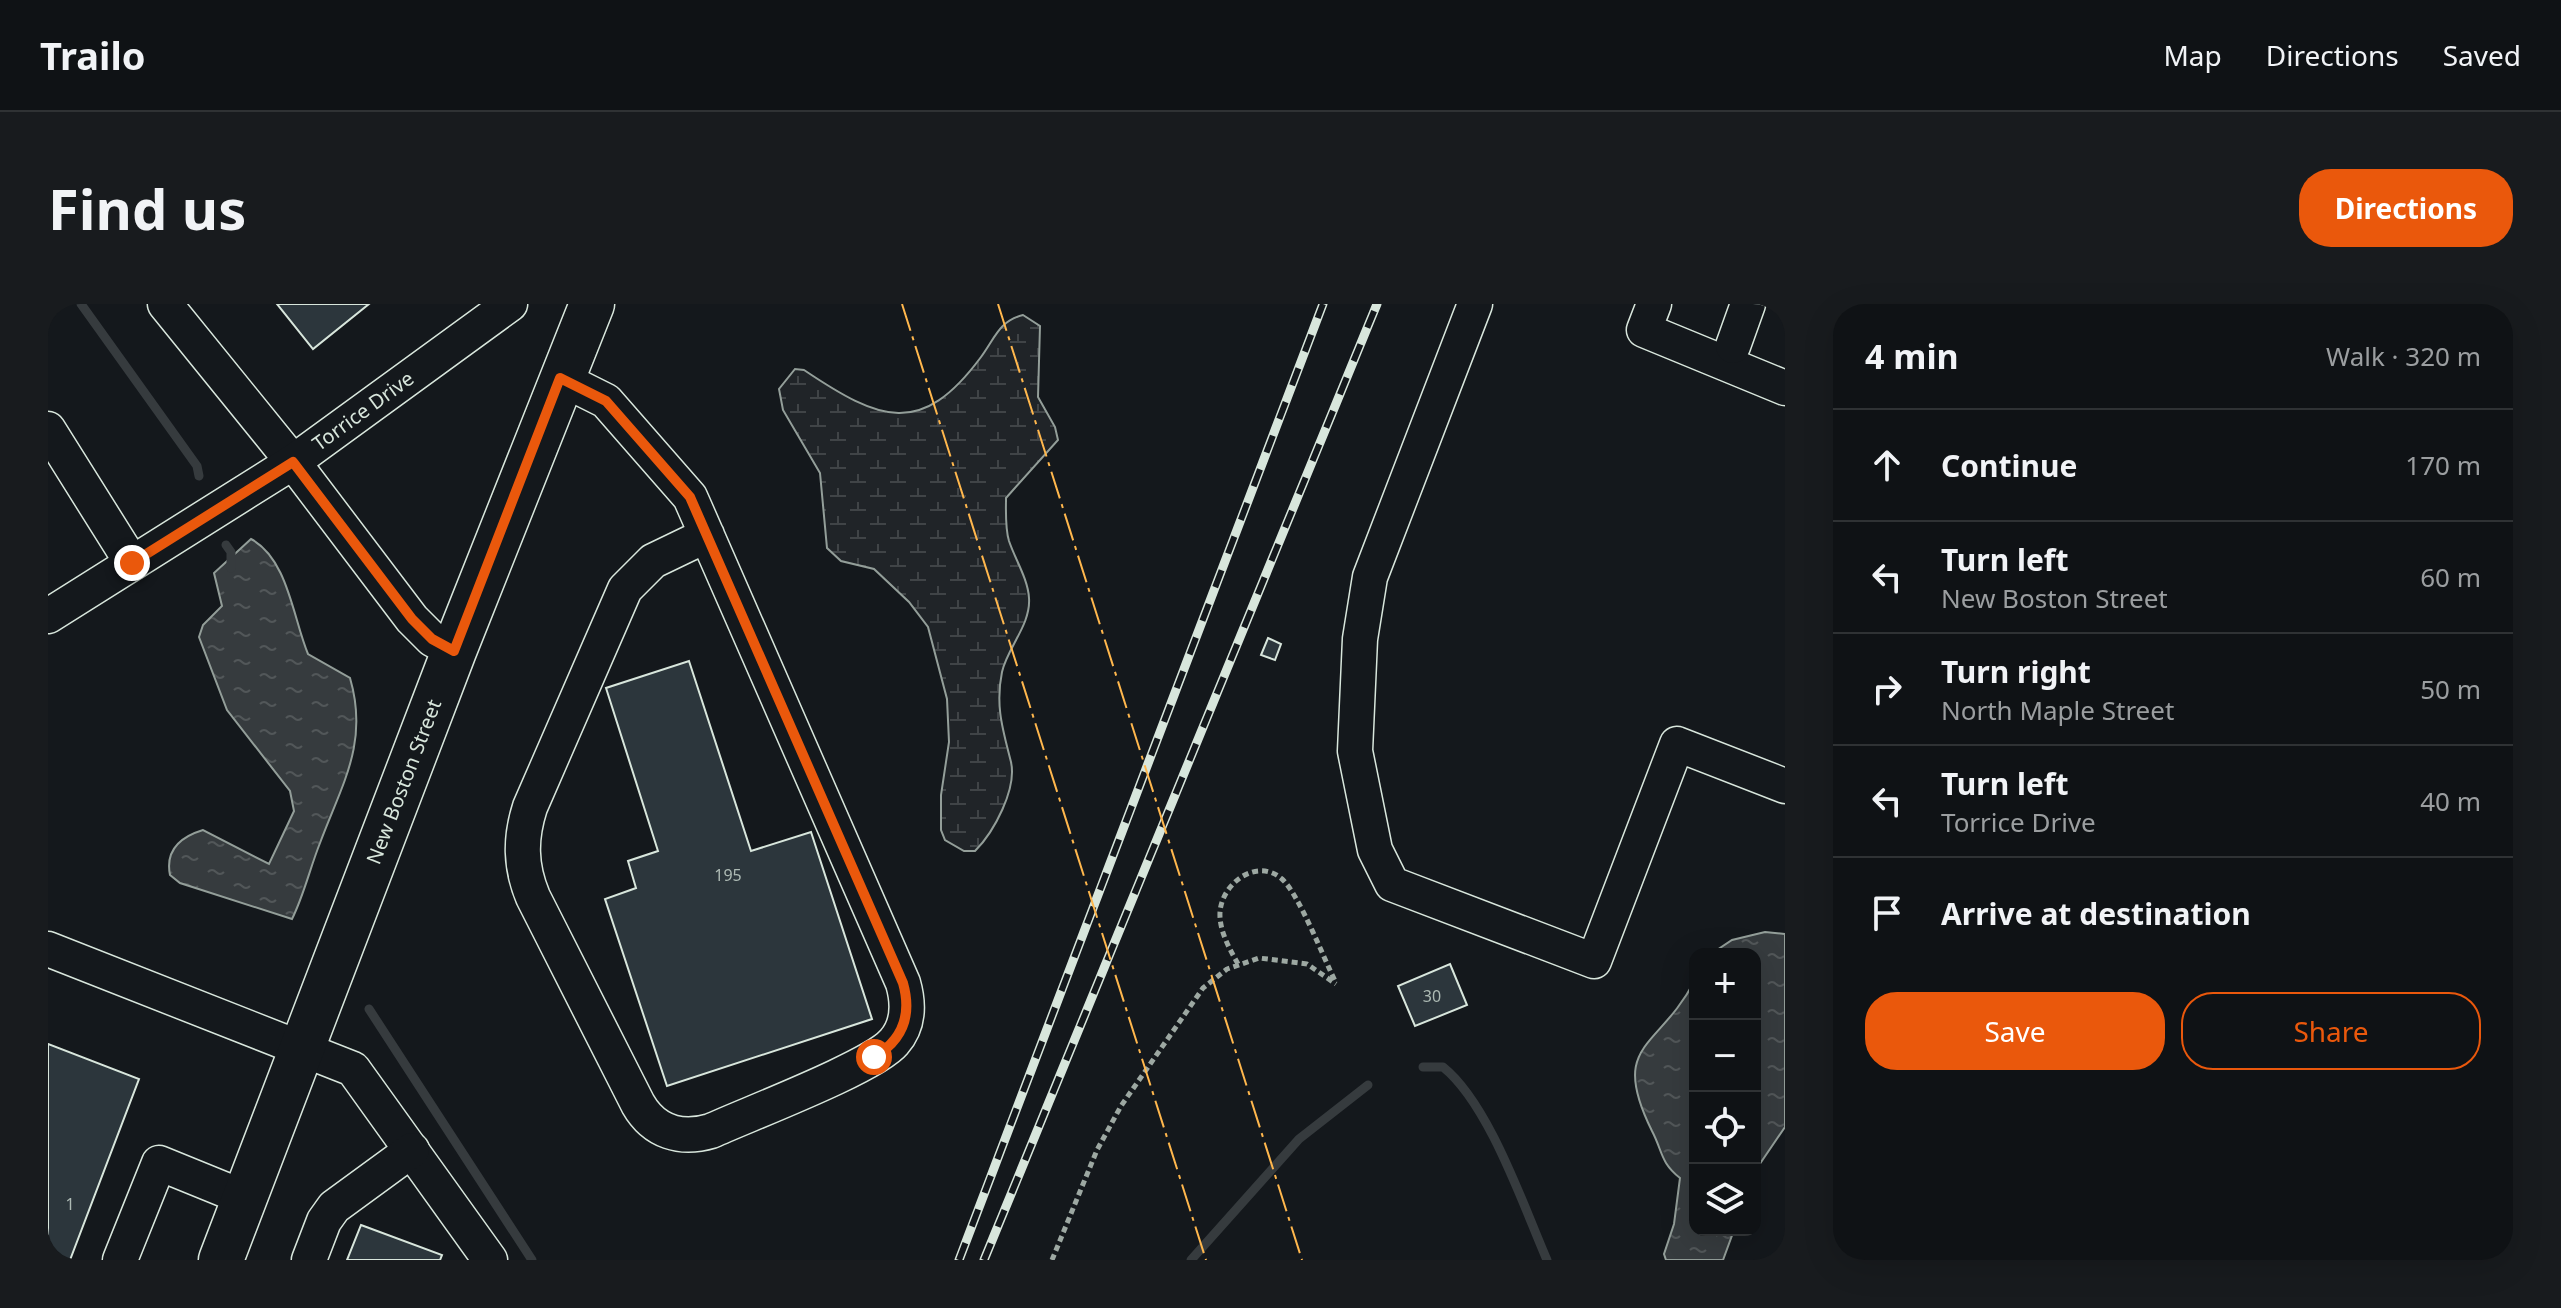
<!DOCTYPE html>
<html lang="en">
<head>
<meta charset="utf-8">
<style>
	:root { --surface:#0f1215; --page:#181b1e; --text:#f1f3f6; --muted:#9b9ea0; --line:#2f3234; --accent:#ea580c }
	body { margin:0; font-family:"Noto Sans",sans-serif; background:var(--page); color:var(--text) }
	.controls { position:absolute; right:24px; bottom:24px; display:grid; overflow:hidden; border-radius:16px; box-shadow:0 8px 32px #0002 }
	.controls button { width:72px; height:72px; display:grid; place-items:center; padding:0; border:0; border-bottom:2px solid var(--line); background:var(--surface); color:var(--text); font:40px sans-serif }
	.stop { position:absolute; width:24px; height:24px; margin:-18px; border:6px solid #ea580c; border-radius:50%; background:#fff }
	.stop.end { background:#ea580c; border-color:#fff; box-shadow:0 2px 8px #0008 }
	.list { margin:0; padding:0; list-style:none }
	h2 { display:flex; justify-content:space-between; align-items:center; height:104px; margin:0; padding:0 32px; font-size:34px }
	h2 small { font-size:26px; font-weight:400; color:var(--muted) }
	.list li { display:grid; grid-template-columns:52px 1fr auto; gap:24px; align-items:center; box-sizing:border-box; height:112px; padding:0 32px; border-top:2px solid var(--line) }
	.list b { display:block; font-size:30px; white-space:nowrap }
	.list p { margin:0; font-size:26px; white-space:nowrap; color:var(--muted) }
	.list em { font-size:26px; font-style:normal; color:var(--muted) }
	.actions { display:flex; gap:16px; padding:24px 32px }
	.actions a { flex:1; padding:18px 0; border:2px solid var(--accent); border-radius:32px; text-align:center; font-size:28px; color:var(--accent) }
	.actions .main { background:var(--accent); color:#fff }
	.icon { flex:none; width:44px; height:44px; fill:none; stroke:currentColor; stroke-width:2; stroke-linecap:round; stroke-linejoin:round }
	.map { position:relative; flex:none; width:1737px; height:956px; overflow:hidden; border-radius:32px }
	header { display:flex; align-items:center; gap:48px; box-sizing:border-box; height:112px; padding:0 40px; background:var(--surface); border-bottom:2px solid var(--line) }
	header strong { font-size:38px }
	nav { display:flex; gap:44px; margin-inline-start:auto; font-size:28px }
	.intro { display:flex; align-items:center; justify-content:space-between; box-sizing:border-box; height:192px; padding:0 48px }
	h1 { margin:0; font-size:56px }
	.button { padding:20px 36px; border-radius:32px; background:var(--accent); color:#fff; font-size:28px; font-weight:700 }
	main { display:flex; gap:48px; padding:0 48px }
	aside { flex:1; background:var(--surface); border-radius:32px; box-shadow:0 8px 32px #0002 }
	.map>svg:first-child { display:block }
	.wetland { fill:url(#wetland-marsh); stroke:#939e99; stroke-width:2 }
	.water { fill:url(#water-ripples); stroke:#939e99; stroke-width:2 }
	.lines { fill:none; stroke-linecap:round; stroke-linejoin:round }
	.stream { stroke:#363b3e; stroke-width:9 }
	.building { fill:#2c363c; stroke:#d8e6dc; stroke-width:2 }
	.minor-casing { stroke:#d8e6dc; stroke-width:37 }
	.major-casing { stroke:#d8e6dc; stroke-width:47 }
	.path { stroke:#9da8a2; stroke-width:5; stroke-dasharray:6 4; stroke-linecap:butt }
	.minor { stroke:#14181c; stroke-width:34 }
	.major { stroke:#14181c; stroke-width:44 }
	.rail-casing { stroke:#d8e6dc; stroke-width:9 }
	.rail { stroke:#14181c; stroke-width:6; stroke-dasharray:18; stroke-linecap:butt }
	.power { stroke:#ffb74d; stroke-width:2; stroke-dasharray:28 6 4 6; stroke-linecap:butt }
	.route { stroke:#ea580c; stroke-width:10 }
	.labels { text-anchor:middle; stroke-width:6; stroke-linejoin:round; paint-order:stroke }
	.number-label { font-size:16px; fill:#adbab4 }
	.street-label { font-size:20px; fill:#d8e6dc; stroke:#14181c }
</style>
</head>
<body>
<header>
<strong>Trailo</strong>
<nav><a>Map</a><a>Directions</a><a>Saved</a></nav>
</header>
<div class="intro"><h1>Find us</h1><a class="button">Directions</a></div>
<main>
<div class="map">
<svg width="1737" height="956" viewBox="0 0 1737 956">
	<defs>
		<pattern id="wetland-marsh" width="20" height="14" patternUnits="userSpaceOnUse" patternTransform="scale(2)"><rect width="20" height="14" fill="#202428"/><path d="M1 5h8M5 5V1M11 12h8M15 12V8" fill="none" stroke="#404447"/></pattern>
		<pattern id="water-ripples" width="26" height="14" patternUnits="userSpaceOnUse" patternTransform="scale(2)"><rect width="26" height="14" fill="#363b3e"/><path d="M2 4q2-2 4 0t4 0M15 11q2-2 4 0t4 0" fill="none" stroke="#525759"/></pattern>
	</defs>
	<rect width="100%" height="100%" fill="#14181c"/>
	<path class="wetland" d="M975,11L992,22L990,93L1007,123L1010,136L958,194C958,208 957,224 961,237C967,255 980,275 981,294C983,321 959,344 954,368C947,402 955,426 963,458C969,485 946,528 927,547H916L897,536L893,526V491L901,438L899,395L880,323L861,298L826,265L793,257L779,244L772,169L735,106L731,85L747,65L756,66C832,117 873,134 933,53C947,34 951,17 975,11Z"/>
	<path class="water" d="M203,235C240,255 245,314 260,350L302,374C321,439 294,480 272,539C262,564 256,591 244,615L132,579L122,571C117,546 132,533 155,526L221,560L246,507L242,487L179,406L151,333L155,321L174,302L166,269Z
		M1717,628L1737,630V823L1707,867V650H1663L1684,636Z
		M1647,676V926H1686L1675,956H1618L1616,950L1626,920L1632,874C1612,858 1615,848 1604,827C1560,738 1611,746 1647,676Z"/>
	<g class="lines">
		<path class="stream" d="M33,0L149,162L151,172
			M178,241L183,248V264
			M321,705L484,956
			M1375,763H1395C1441,800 1475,901 1499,956
			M1143,956L1251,835L1320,781"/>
	</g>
	<path class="building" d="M229,0H321L265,45Z
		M1220,334L1233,340L1227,356L1213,351Z
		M641,357L703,547L763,528L824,715L619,782L557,595L588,584L580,557L610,547L558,384Z
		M1402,660L1419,701L1367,722L1350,682Z
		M0,740L91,775L22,956H0Z
		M313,921L394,951L392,956H299Z"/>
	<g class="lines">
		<defs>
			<g id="minor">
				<path d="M117,0L245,158L364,315L384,335L406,347"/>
				<path d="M1427,0L1322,273L1312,335L1307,447L1327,546L1344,580L1546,657L1629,440L1737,482"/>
				<path d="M1606,0L1596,26L1737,84"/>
				<path d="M1685,42L1700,0"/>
				<path d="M512,74L558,97L642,193L646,202L855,679C861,700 861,721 846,738C825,763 700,810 663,827C633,836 606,828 590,800L485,593C472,562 472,534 482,503L577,285L605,257L659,231"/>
				<path d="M0,125L84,259"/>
				<path id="s1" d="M0,312L245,158L462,0"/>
				<path d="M0,645L305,765L442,956"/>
				<path d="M72,956L111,859L197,894"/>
				<path d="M261,956L276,917L286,903L364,846"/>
			</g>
			<g id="major">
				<path id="s2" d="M173,956L406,347L544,0"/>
			</g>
		</defs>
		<use href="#minor" class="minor-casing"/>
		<use href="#major" class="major-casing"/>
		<path class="path" d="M1190,660C1181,644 1171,626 1172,608C1174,579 1209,553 1234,575C1251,590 1276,655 1288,679
			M1004,956L1049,846L1073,802L1155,684L1179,665L1211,654L1259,660L1288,680"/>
		<use href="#minor" class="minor"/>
		<use href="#major" class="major"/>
		<defs>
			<path id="rail" d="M911,956L1275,0
				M936,956L1329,0"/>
		</defs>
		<use href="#rail" class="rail-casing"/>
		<use href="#rail" class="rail"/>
		<path class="power" d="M854,0L1158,956
			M950,0L1254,956"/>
	</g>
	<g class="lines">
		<path class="route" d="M84,259L245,158L364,315L384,335L406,347L512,74L558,97L642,193L855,679C864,711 855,736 826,753"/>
	</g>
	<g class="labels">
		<g class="number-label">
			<text x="680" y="577">195</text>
			<text x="1384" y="698">30</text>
			<text x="22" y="906">1</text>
		</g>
		<g class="street-label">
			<text dy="7" stroke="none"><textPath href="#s1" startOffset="376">Torrice Drive</textPath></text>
			<text dy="7" stroke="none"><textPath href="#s2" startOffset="512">New Boston Street</textPath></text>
		</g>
	</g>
</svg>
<div class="controls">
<button>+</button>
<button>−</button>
<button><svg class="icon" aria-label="locate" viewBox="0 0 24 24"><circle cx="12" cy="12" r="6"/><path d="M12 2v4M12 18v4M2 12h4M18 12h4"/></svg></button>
<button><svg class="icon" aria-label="layers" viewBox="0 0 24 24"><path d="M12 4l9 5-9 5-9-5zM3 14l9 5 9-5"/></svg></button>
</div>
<div class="stop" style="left:826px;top:753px"></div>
<div class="stop end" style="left:84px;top:259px"></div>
</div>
<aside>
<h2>4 min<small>Walk · 320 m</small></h2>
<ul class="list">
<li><svg class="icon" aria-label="ahead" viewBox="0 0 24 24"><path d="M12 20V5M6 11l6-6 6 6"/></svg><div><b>Continue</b></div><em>170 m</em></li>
<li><svg class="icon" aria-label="left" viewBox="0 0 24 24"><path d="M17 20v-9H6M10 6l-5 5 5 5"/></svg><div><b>Turn left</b><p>New Boston Street</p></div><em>60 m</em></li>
<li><svg class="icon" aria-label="right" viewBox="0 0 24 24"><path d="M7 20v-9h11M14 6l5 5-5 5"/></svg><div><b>Turn right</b><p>North Maple Street</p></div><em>50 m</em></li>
<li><svg class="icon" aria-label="left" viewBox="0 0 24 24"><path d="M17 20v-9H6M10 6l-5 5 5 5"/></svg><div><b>Turn left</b><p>Torrice Drive</p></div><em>40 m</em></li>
<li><svg class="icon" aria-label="arrive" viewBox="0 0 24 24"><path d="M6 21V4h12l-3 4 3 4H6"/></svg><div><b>Arrive at destination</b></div></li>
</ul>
<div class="actions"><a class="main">Save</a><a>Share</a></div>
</aside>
</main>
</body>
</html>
